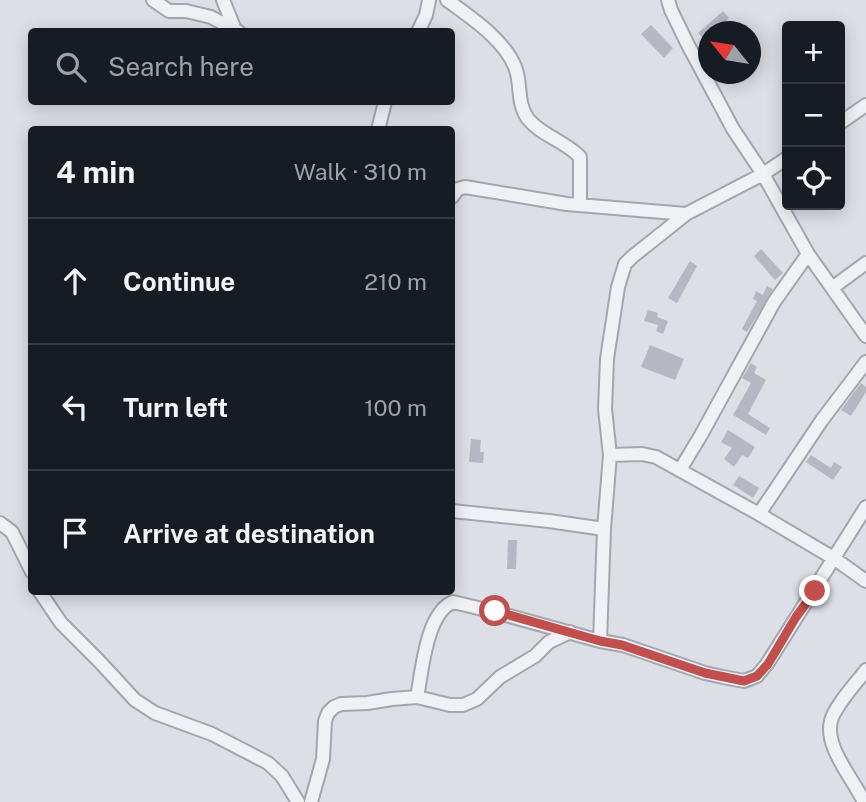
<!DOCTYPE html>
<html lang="en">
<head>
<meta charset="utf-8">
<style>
	:root { --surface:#171b24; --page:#20242c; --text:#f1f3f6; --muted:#9ea1a6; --line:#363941 }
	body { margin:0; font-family:"Public Sans",sans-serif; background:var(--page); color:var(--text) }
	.controls { position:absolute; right:21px; top:21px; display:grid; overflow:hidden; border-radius:7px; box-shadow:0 4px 18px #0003 }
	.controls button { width:63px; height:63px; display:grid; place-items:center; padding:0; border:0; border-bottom:2px solid var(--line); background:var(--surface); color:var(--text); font:35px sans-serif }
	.compass { position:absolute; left:698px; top:21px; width:63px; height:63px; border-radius:50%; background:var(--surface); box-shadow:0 4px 18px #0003; rotate:300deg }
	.stop { position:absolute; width:21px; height:21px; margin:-16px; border:5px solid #c04f4d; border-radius:50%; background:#fff }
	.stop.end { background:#c04f4d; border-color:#fff; box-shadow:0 2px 7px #0008 }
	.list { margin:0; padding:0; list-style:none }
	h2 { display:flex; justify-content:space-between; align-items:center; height:91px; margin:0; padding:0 28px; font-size:30px }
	h2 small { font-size:23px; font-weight:400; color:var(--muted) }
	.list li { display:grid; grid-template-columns:46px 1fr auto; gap:21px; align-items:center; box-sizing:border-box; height:126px; padding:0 28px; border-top:2px solid var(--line) }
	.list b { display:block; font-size:26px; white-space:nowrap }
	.list em { font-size:23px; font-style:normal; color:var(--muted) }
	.icon { flex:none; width:38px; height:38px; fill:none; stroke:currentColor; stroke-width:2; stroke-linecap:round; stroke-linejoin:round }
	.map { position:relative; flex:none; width:866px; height:802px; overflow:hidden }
	.search { position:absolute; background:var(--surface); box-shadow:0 4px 18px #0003; left:28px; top:28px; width:427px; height:77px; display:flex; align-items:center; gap:18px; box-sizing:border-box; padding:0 24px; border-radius:7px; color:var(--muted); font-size:26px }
	.panel { position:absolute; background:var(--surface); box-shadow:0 4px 18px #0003; left:28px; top:126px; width:427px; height:469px; border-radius:7px }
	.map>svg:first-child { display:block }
	.building { fill:#b5b8c2 }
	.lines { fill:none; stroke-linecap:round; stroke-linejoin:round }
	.minor-casing { stroke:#a3a6af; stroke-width:16 }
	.minor { stroke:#f0f1f4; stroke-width:12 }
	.route { stroke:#c04f4d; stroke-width:9 }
</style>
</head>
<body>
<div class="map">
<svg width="866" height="802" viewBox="0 0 866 802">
	<rect width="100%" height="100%" fill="#dddfe6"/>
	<path class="building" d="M723,11L729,18L714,32H709V36L704,39L698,33Z
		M651,25L673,48L664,58L641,34Z
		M761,249L783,273L775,280L754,256Z
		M690,261L697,266L677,303L668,298Z
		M767,286L773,289L747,332L742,329L757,301L753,299L756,291L763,295Z
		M648,310L658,313L657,317L668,321L663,334L656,331L658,325L644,321Z
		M650,345L684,359L675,380L641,367Z
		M751,363L757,367L754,373L766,380L748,414L770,428L766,435L733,415L751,383L742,378Z
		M861,383L866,387V392L851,416L841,410Z
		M728,430L755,447L748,458L742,455L734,467L724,459L732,448L721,442Z
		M471,439L481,440L480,452H484L483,463L469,462Z
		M811,455L831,468L834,462L842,467L833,480L806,462Z
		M739,476L759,488L753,498L733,485Z
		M508,540H517L516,569H507Z"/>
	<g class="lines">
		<defs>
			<path id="minor" d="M153,0L169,11H186L211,17L239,32
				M223,0L235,30
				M447,0C470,17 504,39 515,67C522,84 516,102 528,119C542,136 565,141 580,157V205
				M668,0L671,10L687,43L733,129L763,174L808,254L866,336
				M418,32L426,15L429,0
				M840,123L866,105
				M378,130L385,102
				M452,197L458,189L465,187L567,204L686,214
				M832,288L866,263
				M610,455L642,454L656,457L759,514L822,420L866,362
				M680,470L701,435L774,302L808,254
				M452,511L549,521L604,529
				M759,514L835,559L866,581
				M0,523L12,532L32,572
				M40,592L61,623L99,661L135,700L155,713L212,734L268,763L282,776L298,802
				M600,641L604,529L610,455L605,409L607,359L618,287L625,264L632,257L686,214L763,174L787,158
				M417,697C422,672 426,613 453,602L495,612L600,641L623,645L705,673L723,677L744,681L757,676L767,664L866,507
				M311,802L323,759L325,721L328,713L334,707L341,704L367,703L392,699L417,697L450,705H463L477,699L500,677L535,656L549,642L570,632
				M864,802C854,780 824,747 831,721C834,707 857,682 866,670"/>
		</defs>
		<use href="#minor" class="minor-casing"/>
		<use href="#minor" class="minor"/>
	</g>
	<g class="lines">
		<path class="route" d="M495,611L600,641L622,645L705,673L744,681L757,676L768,664L796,617L815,591"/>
	</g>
</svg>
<div class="controls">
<button>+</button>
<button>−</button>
<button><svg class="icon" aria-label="locate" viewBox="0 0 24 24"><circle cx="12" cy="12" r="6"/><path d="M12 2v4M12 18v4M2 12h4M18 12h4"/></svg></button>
</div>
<svg class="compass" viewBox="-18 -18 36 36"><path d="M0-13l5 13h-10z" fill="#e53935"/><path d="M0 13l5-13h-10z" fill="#9ea1a6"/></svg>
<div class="stop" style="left:495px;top:611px"></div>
<div class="stop end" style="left:815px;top:591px"></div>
<div class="search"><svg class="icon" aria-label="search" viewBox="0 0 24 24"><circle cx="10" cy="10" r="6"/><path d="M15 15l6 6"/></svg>Search here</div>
<section class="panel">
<h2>4 min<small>Walk · 310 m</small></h2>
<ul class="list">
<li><svg class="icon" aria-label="ahead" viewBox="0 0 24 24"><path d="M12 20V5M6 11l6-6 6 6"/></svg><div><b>Continue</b></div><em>210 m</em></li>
<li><svg class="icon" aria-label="left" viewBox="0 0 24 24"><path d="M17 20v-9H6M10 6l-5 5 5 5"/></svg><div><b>Turn left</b></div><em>100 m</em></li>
<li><svg class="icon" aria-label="arrive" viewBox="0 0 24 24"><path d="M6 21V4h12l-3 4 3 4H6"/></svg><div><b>Arrive at destination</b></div></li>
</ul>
</section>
</div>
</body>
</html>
